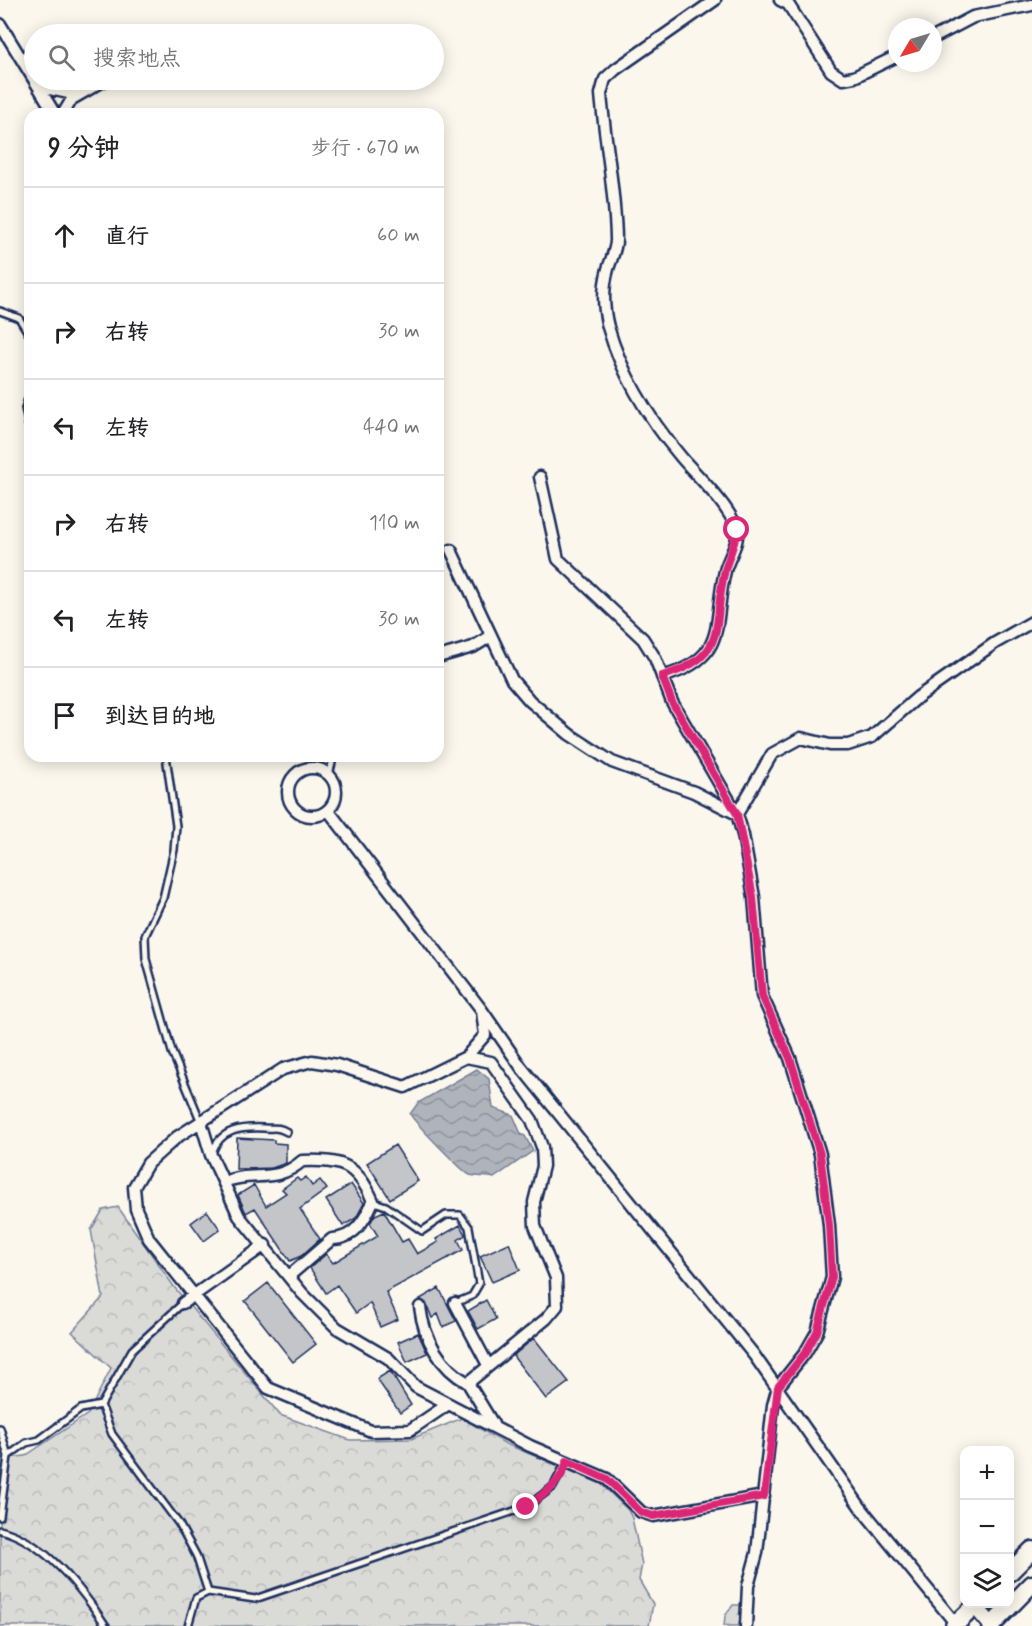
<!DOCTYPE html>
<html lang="zh">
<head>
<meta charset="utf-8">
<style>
	:root { --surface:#fff; --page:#f6f6f6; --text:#202124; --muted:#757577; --line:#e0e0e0 }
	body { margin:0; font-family:Mynerve,"LXGW WenKai TC",sans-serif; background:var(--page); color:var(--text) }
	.controls { position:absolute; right:18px; bottom:18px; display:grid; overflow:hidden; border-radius:12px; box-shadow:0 3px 15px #0003 }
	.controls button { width:54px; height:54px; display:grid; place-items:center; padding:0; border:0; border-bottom:2px solid var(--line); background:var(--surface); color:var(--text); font:30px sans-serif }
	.compass { position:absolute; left:888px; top:18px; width:54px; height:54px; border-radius:50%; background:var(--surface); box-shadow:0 3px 15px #0003; rotate:232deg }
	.stop { position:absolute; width:18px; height:18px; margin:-14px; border:4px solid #db2777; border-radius:50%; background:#fff }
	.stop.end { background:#db2777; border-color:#fff; box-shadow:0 2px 6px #0008 }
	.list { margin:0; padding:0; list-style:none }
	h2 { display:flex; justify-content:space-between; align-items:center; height:78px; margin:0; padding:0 24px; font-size:26px }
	h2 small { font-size:20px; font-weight:400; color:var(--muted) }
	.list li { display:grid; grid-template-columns:39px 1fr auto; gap:18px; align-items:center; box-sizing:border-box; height:96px; padding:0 24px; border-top:2px solid var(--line) }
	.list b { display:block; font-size:22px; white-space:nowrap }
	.list em { font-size:20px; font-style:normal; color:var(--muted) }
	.icon { flex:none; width:33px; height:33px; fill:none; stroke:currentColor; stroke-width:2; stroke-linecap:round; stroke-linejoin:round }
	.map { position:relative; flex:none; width:1032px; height:1626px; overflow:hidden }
	.search { position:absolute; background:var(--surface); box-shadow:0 3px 15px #0003; left:24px; top:24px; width:420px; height:66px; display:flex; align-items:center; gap:15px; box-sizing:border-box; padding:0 21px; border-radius:33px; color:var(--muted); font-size:22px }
	.panel { position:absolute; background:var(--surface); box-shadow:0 3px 15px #0003; left:24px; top:108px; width:420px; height:654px; border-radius:18px }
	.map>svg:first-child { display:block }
	.forest { fill:url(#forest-crowns); stroke:#7a849a; stroke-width:1.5 }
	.water { fill:url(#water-waves); stroke:#747e96; stroke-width:1.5 }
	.building { fill:#c3c5c9; stroke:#1b2f5e; stroke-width:1.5 }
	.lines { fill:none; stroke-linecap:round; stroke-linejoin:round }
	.lane-casing { stroke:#1b2f5e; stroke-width:10 }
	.street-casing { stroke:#1b2f5e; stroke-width:15 }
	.secondary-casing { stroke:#1b2f5e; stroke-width:20 }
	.primary-casing { stroke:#1b2f5e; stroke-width:21 }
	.lane { stroke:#fbf7ec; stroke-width:5 }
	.street { stroke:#fbf7ec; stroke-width:10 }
	.secondary { stroke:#fbf7ec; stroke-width:15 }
	.primary { stroke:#fbf7ec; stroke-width:16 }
	.route { stroke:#db2777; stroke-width:8 }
</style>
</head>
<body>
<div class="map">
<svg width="1032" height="1626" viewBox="0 0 1032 1626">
	<defs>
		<pattern id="forest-crowns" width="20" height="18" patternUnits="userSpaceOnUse" patternTransform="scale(1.5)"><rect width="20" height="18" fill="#dadad7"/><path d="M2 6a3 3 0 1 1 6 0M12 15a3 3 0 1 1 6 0" fill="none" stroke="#babbbb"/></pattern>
		<pattern id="water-waves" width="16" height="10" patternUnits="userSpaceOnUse" patternTransform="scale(1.5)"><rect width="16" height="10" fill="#afb3bb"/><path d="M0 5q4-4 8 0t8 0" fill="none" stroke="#8e929b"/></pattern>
	</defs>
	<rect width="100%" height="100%" fill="#fbf7ec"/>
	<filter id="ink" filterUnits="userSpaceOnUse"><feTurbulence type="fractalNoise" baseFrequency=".0167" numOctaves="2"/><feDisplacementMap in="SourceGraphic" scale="12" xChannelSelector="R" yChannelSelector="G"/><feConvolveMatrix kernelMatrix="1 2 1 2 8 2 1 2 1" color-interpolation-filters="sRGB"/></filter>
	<g filter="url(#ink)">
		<path class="forest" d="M118,1207L175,1288L280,1415L350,1440L411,1439L462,1418L506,1444L600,1483L628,1510L632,1518L642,1564L639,1580L653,1604L649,1626H0V1459L25,1456L88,1414L111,1368L72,1332L103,1297L91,1230L103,1210Z
			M733,1605H742L739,1626H724L725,1616Z"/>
		<path class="water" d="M477,1069L489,1079L493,1108L513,1115L521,1134L525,1136L533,1151L494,1178C487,1176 478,1177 470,1175C464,1173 414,1122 410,1114L418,1103Z"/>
		<path class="building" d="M237,1138L274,1140V1143L286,1144V1163L272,1168L236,1169Z
			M395,1145L418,1181L390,1199L367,1163Z
			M306,1177L312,1186L320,1180L327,1189L300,1209L320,1239L301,1256L290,1261L255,1208L246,1213L238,1195L254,1185L266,1206L286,1193L282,1189L297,1178L300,1181Z
			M351,1184L364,1203L356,1218L343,1226L326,1200Z
			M207,1211L220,1229L204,1241L191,1223Z
			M384,1211L402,1242L408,1239L417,1254L438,1242L436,1239L460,1225L465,1235L458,1240L463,1250L386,1292L398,1319L380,1327L370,1303L356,1313L337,1285L326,1293L310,1268L326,1254L333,1263L378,1236L370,1223L375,1215Z
			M509,1243L520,1270L492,1282L480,1256Z
			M268,1283L316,1344L293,1362L245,1301Z
			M439,1288L456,1321L443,1327L438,1314L432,1318L426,1303L420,1299Z
			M486,1300L496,1319L478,1329L468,1311Z
			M418,1333L427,1353L407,1362L398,1342Z
			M534,1338L569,1382L546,1399L513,1356Z
			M390,1371L411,1405L400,1413L377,1379Z"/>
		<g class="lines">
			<defs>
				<path id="lane" d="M0,311L19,318L30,336
					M30,393L25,408L30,433
					M166,756L176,826L174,850L163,898L145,936L146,959L172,1052L201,1122
					M329,775L332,763L330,756
					M212,1153C220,1129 241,1127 264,1128C274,1129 277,1126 287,1132
					M374,1202L386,1206L422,1231L446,1215H460L469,1227L479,1284L472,1296L455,1303
					M183,1303L132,1350L101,1405L112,1434L179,1524L196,1555L208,1592
					M0,1428L8,1456L26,1443L39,1440L81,1409L101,1405
					M0,1517L8,1456
					M0,1530C44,1541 82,1589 106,1626
					M188,1626L196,1598L208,1592L255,1599L526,1507L553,1487L566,1462"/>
				<path id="street" d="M780,0L788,4L831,71L843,79L854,77L897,56
					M0,24L55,114
					M933,38L973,17L1032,5
					M36,81L50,89L78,95
					M63,114L72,99L105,80
					M540,477L558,559L643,639L655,658L672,702L737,814L743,835L754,897L762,996L790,1058L820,1154L829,1225L832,1277L817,1332L805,1353L778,1387L773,1405L757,1553L748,1586L746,1626
					M451,550L512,680L530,701L569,734L612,762L694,792L737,814L772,754L801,738L830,745H848L872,737L918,697L995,643L1032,622
					M438,657L473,647L491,636
					M662,677C730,657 712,625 725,571C728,558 741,541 736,528C729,505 696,475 681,457C649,419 622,375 608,327C603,308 603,287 608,269C611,259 617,248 616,238C615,190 605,142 601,94L605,79L616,69L715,0
					M288 792a24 24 0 1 1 48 0a24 24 0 1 1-48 0Z
					M328,810L481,1009L521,1067L754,1355L861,1508L956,1624
					M466,1057L491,1062L532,1120L542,1147L543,1166L534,1202L535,1226L556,1278L557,1306L546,1319L468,1383L493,1424
					M201,1122L211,1155L239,1216L302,1293L337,1328L388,1358L416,1387L530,1446L607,1479L641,1512L653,1516L764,1496
					M224,1182C253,1170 275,1185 302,1161C342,1160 356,1163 373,1201C365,1220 354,1239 332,1239L289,1276
					M183,1303L265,1245
					M455,1303L488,1365
					M420,1307C424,1339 440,1367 468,1383
					M447,1405L410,1430L371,1431L268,1388L149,1239L136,1209L134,1187L148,1163L177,1137L283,1069L312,1061L337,1065L405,1087L466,1057L485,1035L482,1011"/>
				<path id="secondary" d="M975,1606L992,1626"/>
				<path id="primary" d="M1010,1572L1032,1550
					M954,1626L977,1604
					M991,1626L1032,1584"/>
			</defs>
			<use href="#lane" class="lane-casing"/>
			<use href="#street" class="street-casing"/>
			<use href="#secondary" class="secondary-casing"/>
			<use href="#primary" class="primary-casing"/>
			<use href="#lane" class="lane"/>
			<use href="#street" class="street"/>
			<use href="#secondary" class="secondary"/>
			<use href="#primary" class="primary"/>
		</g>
	</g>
	<g class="lines" filter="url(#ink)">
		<path class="route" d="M526,1507C544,1494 561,1484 567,1461L607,1479L641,1512L653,1516L764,1496L778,1387L805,1353L817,1332L832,1277L829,1225L820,1154L790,1058L762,996L753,897L737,814L672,702L662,676C732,656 711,624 725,570C729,556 735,544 737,530"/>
	</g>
</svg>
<div class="controls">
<button>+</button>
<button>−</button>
<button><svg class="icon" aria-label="layers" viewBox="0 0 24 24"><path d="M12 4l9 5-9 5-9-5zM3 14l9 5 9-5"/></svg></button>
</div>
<svg class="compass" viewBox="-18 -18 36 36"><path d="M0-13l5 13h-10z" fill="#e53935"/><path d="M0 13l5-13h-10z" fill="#757577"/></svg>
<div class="stop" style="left:737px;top:530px"></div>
<div class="stop end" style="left:526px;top:1507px"></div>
<div class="search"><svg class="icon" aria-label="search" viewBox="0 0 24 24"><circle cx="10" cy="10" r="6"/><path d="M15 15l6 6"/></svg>搜索地点</div>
<section class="panel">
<h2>9 分钟<small>步行 · 670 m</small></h2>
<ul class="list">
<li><svg class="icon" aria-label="ahead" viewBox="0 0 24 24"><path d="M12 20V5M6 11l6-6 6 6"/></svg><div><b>直行</b></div><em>60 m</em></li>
<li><svg class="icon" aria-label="right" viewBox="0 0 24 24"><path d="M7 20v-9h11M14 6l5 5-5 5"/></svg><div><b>右转</b></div><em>30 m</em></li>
<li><svg class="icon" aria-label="left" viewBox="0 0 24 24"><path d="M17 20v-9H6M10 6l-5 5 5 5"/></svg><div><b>左转</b></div><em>440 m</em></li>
<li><svg class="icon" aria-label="right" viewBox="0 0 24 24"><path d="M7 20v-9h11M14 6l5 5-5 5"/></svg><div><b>右转</b></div><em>110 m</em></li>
<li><svg class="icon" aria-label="left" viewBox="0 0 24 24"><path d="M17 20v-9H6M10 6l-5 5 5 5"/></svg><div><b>左转</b></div><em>30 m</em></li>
<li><svg class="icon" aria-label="arrive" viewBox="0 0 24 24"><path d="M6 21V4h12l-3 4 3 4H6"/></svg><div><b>到达目的地</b></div></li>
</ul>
</section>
</div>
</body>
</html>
